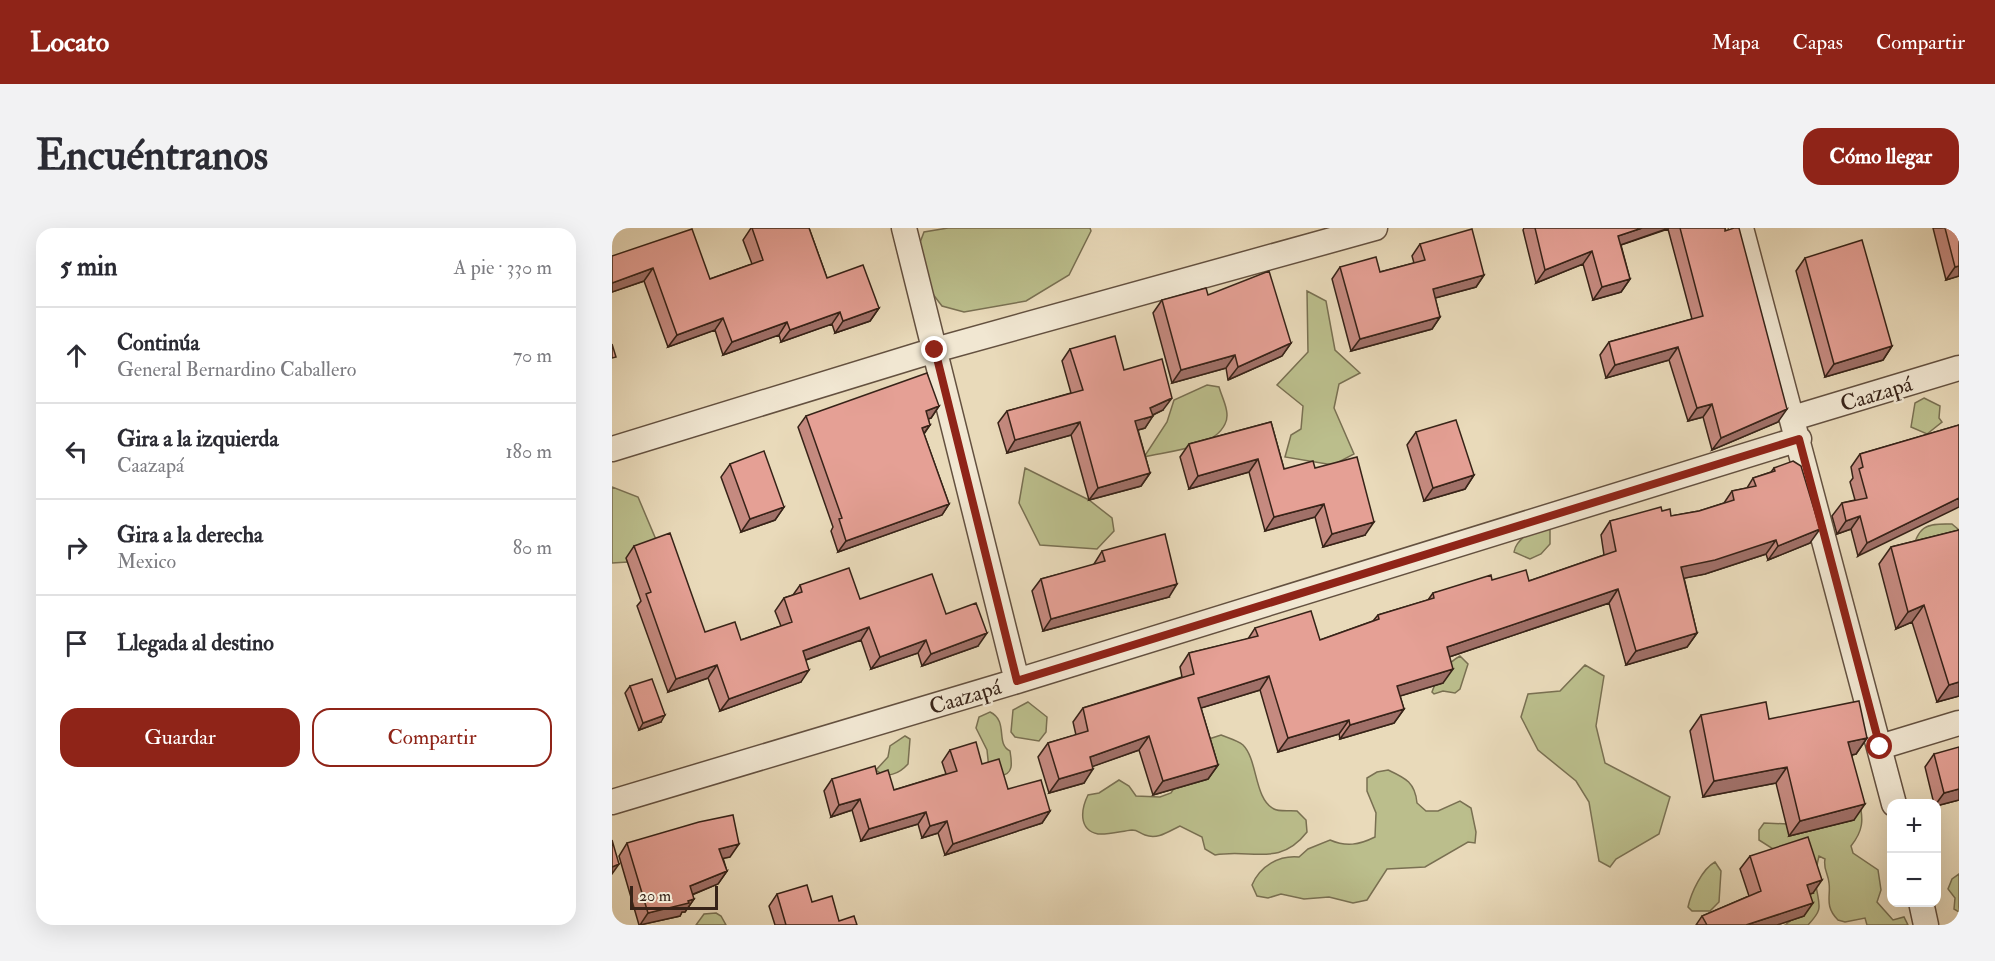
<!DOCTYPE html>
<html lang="es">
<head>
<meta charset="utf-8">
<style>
	:root { --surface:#fff; --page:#f2f2f3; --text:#2b2b33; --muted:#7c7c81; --line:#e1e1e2; --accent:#8f2418 }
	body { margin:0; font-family:"IM FELL Double Pica",serif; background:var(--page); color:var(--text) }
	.controls { position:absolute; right:18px; bottom:18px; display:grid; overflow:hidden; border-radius:12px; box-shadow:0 6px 24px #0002 }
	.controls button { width:54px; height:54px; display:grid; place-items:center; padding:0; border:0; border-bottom:2px solid var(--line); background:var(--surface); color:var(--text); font:30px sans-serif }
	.scale { position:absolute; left:18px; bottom:15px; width:88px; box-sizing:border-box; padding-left:6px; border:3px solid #372318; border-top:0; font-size:16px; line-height:21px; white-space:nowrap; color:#372318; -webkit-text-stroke:4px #f1e7d2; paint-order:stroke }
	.stop { position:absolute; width:18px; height:18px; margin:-14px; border:4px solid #8f2418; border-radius:50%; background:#fff }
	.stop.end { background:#8f2418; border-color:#fff; box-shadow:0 2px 6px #0008 }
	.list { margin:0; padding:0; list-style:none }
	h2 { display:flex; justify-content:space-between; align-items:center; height:78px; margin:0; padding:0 24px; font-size:26px }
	h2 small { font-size:20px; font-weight:400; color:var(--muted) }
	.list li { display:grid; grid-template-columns:39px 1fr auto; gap:18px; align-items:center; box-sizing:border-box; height:96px; padding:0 24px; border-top:2px solid var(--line) }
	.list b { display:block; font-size:22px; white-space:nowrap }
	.list p { margin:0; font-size:20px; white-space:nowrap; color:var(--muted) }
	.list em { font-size:20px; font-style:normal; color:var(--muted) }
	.actions { display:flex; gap:12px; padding:18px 24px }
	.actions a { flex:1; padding:14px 0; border:2px solid var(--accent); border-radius:18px; text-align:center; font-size:21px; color:var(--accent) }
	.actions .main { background:var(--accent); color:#fff }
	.icon { flex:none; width:33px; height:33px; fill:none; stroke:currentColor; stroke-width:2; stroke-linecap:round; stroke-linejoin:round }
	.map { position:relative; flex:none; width:1347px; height:697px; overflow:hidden; border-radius:18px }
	header { display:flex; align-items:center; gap:36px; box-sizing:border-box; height:84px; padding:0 30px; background:var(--accent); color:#fff }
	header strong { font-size:28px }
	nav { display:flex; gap:33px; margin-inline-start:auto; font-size:21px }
	.intro { display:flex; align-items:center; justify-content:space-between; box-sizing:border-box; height:144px; padding:0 36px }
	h1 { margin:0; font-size:42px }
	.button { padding:15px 27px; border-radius:18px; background:var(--accent); color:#fff; font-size:21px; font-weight:700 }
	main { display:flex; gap:36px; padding:0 36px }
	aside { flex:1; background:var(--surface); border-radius:18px; box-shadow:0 6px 24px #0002 }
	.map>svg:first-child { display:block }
	.green { fill:#bbbe8c; stroke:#797052; stroke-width:1.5 }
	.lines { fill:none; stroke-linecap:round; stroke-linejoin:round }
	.street-casing { stroke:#645140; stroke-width:27 }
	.street { stroke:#f1e7d2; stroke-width:24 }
	.wall { fill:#c58a80; stroke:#372318; stroke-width:1.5 }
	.shaded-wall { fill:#a07068; stroke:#372318; stroke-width:1.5 }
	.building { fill:#e5a095; stroke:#372318; stroke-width:1.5 }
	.route { stroke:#8f2418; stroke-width:8 }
	.labels { text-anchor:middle; stroke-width:5; stroke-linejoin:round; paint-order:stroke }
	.street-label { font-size:22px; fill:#372318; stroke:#f1e7d2 }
</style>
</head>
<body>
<header>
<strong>Locato</strong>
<nav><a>Mapa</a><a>Capas</a><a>Compartir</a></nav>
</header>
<div class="intro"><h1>Encuéntranos</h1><a class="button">Cómo llegar</a></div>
<main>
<aside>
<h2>5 min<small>A pie · 330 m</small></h2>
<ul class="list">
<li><svg class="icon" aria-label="ahead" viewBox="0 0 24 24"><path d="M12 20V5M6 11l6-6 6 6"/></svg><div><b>Continúa</b><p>General Bernardino Caballero</p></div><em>70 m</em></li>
<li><svg class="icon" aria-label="left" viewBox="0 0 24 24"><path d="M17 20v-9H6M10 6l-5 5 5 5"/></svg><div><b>Gira a la izquierda</b><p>Caazapá</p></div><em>180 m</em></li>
<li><svg class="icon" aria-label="right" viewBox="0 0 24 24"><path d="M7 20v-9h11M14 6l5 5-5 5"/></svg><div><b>Gira a la derecha</b><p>Mexico</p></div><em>80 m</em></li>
<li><svg class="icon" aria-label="arrive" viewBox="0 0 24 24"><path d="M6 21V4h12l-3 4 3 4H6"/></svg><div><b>Llegada al destino</b></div></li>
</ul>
<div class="actions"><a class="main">Guardar</a><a>Compartir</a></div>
</aside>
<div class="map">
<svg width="1347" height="697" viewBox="0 0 1347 697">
	<rect width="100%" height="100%" fill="#e9daba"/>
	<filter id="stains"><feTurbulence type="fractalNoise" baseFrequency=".00333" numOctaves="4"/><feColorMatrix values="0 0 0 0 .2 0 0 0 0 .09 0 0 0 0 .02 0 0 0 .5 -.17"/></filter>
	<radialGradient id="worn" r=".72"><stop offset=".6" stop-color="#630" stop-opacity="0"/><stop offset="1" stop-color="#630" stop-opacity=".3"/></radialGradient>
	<path class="green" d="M336,0H478L479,3L457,47L414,73L352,84L330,78L307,48L304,25L312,4Z
		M695,63L714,73L723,122L748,145L727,156L722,180L742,226L721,237L673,229L679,207L689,201L691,178L665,157L696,124Z
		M595,157L607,159C610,170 619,185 613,196C601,221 556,223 532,229L555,194L562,172Z
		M1312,170L1328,178L1327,190L1330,194L1315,206L1299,199L1303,175Z
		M413,240L477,272L500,290L502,303L485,321L428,317L407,275Z
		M0,259L26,269L45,314L32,333L0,335Z
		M1340,296L1347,302V339L1299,326C1307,299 1311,295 1340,296Z
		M921,297L938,298V316L929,326L918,331L902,324C904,312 915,309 921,297Z
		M848,428L856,436L848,461L843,465L831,463L822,466L820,464C825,449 834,436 848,428Z
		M973,437L992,448L984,498L993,535L1058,569L1047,606L1004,631L998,639L987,633L977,574L964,553L926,522L909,489L916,466L948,463Z
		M416,474L435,489L434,504L427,513L403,509L399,504L401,482Z
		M378,484C397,493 383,516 398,523C400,535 402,547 387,548L377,541L375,522L364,500L367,489Z
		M609,507C616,510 625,512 631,517C646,532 642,571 662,581C667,584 679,582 685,583L694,592L695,604C667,640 639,620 603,627L593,621L590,609L568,598C557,603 546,612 533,607C527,605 526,602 520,602C510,603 496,607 486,606C466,602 469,581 476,567L487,565L507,552L517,558L524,568L548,569L559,565L597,511Z
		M293,508L298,511L296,536C287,546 275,551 264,542L276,529L278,518Z
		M776,542C793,550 803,554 805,575L814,583H826L848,573L859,580L864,604L863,615L856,614L813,639L775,641L755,672L741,675L717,669L692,671L669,666L656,670L645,668L640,657C648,638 667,627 687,629L696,621L718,612C734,619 747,617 763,609L764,585L755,563V550L765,544Z
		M1247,573C1252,592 1251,603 1239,618L1241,625L1266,642L1269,662L1265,674L1281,692L1292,689L1296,697H1255L1253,690L1233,694L1226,692C1212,678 1219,668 1217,655C1216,645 1211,641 1213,631L1207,628C1205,636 1203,648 1204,657C1207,679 1212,680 1196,697H1173L1186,687L1169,626L1147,612V602L1152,595L1176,596Z
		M1103,634L1109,643L1107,674L1098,683H1080L1076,679C1079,665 1090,641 1103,634Z
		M1347,646V684L1342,681L1343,670L1336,661L1340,651Z
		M104,685L109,688L114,697H84L92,686Z"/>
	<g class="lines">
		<defs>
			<path id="street" d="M292,0L405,453
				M1129,0L1282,576
				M1181,190L1347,140
				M0,221L323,122L763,0
				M1268,519L1347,495
				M0,574L405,453L1187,211
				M1309,674L1314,697"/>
		</defs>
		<use href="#street" class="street-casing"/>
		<use href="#street" class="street"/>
	</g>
	<path class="wall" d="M139,0H197L215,50L267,80L258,93L223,105L220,96L169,114L167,107L111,127L103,102L56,119L32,53L0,64V28L98,51L140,36L131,12Z
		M912,0H1113L1166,194L1100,222L1091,189L1076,193L1057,132L994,150L988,127L997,114L1080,91L1056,1L1009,17L1018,51L1009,64L981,72L971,36L924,55L911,2Z
		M1321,0H1347V48L1334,52Z
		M808,16L872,47L864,59L823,70L828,89L820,101L739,123L720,51L728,39L768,44L802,35L800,28Z
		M1193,30L1280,118L1271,132L1213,149L1184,43Z
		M596,67L679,115L670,128L616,152L614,140L560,155L541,85L550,72Z
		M458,121L512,142L551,182L541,187L533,200L526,202L538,245L529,258L477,272L459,207L395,225L386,195L395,183L459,165L450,133Z
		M327,178L319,190L316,191L318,197L312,206L337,276L330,287L226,324L219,303L221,299L186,199L194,188Z
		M659,194L672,241L703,240L753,307L711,319L703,289L653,303L637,244L577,261L568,229L577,216Z
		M1347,197L1246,328L1239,301L1225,306L1220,288L1230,275L1243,272L1238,254L1241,250L1239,239L1248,226Z
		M804,204L862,247L853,261L812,273L795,217Z
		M118,236L172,279L163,292L129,304L109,249Z
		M1162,240L1198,315L1156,332L1154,326L1093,346L1072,350L1085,405L1075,419L1014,437L997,375L837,429L831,455L788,468L792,481L782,495L728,511L727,506L666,524L648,462L589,480L606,537L596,551L541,567L527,522L481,538L472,555L437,565L426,529L436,515L464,507L461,494L471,480L570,449L568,439L577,425L636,411L643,400L708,412L761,393L766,387L816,372L821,365L880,352L917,353L992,327L989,307L998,293L1050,283L1059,288L1087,283L1112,275L1120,263L1135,260L1141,250L1159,244Z
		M1347,302V468L1325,474L1300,394L1284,401L1267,336L1279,319Z
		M22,318L93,404L129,412L169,398L163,383L172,370L181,367L188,357L248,371L334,386L366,418L310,438L306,425L259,441L249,412L194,432L189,454L108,483L96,450L56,464L25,378L29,373L14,330Z
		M490,323L557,369L431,403L420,363L429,351L482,337V336Z
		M18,458L49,494L27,502L13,465Z
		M1089,487L1157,491L1255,510L1244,526L1240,527L1242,592L1177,608L1164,555L1091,569L1078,503Z
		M338,522L370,536L396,561L438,583L430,595L333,627L326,605L310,610L306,596L249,613L240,582L219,589L212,563L220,551L265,546L282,562L334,546L330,534Z
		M1322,526L1347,572L1324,578V576H1322L1313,539Z
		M15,615L118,629L111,630L115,643L106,656L80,667L82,671L73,684H70L68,688L27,697L7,628Z
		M1138,628L1201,665L1198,666L1192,688L1165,697H1084L1090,688L1137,668L1128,641Z
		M165,666L200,674L227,693L245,697H163L157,678Z"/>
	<path class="shaded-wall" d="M1030,0H1057L997,21L1006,8Z
		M980,23L971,36L924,55L933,42Z
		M1347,38V48L1334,52L1343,39Z
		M41,40L32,53L0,64V55Z
		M872,47L864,59L812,73L821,61Z
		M1018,51L1009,64L981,72L990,59Z
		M267,80L258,93L223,105L231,93Z
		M228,84L220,96L169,114L178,102Z
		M828,89L820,101L739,123L748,111Z
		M111,90L103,102L56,119L65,107Z
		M175,94L167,107L111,127L120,114Z
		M679,115L670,128L616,152L626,139Z
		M1280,118L1271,132L1213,149L1222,136Z
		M1066,119L1057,132L994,150L1003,137Z
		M623,127L614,140L560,155L569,142Z
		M560,170L551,182L532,191L541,188L533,200L515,205L523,193L538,180Z
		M1100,176L1091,189L1076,193L1085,180Z
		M327,178L319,190L306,194L314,183Z
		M1175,181L1166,194L1100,222L1109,210Z
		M468,194L459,207L395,225L403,212Z
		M318,197L310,208V200Z
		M646,231L637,244L577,261L586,248Z
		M538,245L529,258L477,272L486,260Z
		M862,247L853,261L812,273L821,260Z
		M1347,270V279L1246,328L1255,315Z
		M337,276L330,287L226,324L234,313Z
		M712,276L703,289L653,303L662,289Z
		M172,279L163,292L129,304L138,291Z
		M1248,288L1239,301L1225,306L1234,293Z
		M762,294L753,307L711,319L720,306Z
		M1208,301L1198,315L1156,332L1166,318Z
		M1164,312L1154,326L1093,346L1059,353L1069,339Z
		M565,356L557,369L431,403L439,391Z
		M1006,361L997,375L825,433L835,419Z
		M1312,377L1300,394L1284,401L1296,384Z
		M257,399L249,412L182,436L191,423Z
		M375,405L366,418L310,438L319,426Z
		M1085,405L1075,419L1014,437L1024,423Z
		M314,412L306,425L259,441L268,429Z
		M105,437L96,450L56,464L64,451Z
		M841,441L831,455L775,472L785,458Z
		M197,442L189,454L108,483L117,471Z
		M657,448L648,462L576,484L586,470Z
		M1347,454V468L1325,474L1337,457Z
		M792,481L782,495L728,511L738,497Z
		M53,487L49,494L27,502L31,495Z
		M737,492L727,506L666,524L676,510Z
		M537,508L527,522L468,543L478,529Z
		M1255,510L1244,526L1225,530L1236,514Z
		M606,537L596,551L541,567L551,553Z
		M1175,539L1164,555L1091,569L1102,553Z
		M481,541L472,555L437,565L447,551Z
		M1347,561V572L1324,578V576L1332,565Z
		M248,571L240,582L219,589L227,577Z
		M1253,576L1242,592L1177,608L1188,593Z
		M438,583L430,595L333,627L341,616Z
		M314,584L306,596L249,613L257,601Z
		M335,593L326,605L310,610L318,598Z
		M127,616L118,629L98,633L107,621Z
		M7,636L0,646V639Z
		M115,643L106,656L69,671L78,658Z
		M1210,652L1201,665L1186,670L1195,657Z
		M82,671L73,684H70L68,688L28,697L36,685Z
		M1201,675L1192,688L1165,697H1134Z"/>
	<path class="building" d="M140,0H197L215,50L251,37L267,80L231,93L228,84L178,102L175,94L120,114L111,90L65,107L41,40L0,55V28L80,1L98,51L151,32Z
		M923,0H1030L1006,8L1018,51L990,59L980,23L933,42Z
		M1068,0H1113V3L1122,0H1127L1175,181L1109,210L1100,176L1085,180L1066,119L1003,137L997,114L1091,88Z
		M1333,0H1347V38L1343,39Z
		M860,1L872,47L821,61L828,89L748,111L728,39L764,29L768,44L813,32L808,16Z
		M1250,12L1280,118L1222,136L1193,30Z
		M657,43L679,115L626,139L623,127L569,142L550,72L594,60L596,67Z
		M503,108L512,142L550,131L560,170L538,180L541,188L523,193L538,245L486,260L468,194L403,212L395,183L471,162L458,121Z
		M0,116L4,129L0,130Z
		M315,145L327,178L314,183L318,197L310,200L337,276L234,313L227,291L230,290L194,188Z
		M844,192L862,247L821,260L804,204Z
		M659,194L672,241L701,233L703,240L745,229L762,294L720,306L712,276L662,289L646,231L586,248L577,216Z
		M1347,197V270L1255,315L1248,288L1234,293L1230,275L1255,270L1247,241L1251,239L1248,226Z
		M152,223L172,279L138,291L118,236Z
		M1181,233L1189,238L1208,301L1166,318L1164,312L1103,332L1069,339L1085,405L1024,423L1006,361L835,419L841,441L785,458L792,481L738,497L737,492L676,510L657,448L586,470L606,537L551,553L537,508L478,529L481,541L447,551L436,515L476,503L471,480L582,446L577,425L646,408L643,400L699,383L708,412L767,391L766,387L822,370L821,365L879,347L880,352L914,342L917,353L1004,323L998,293L1049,279L1050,283L1058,281L1059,288L1087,283L1122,272L1120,263L1144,258L1141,250L1163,243L1162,240Z
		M1347,302V454L1337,457L1312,377L1296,384L1279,319Z
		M58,305L93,404L123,394L129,412L180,394L172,370L190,364L188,357L237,340L248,371L320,346L334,386L364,375L375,405L319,426L314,412L268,429L257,399L191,423L197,442L117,471L105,437L64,451L34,366L39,364L22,318Z
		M553,306L565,356L439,391L429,351L493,333L490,323Z
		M40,451L53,487L31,495L18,458Z
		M1247,473L1255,510L1236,514L1253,576L1188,593L1175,539L1102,553L1089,487L1154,474L1157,491Z
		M364,514L370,536L387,531L396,561L429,552L438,583L341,616L335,593L318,598L314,584L257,601L248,571L227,577L220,551L263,538L265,546L276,542L282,562L345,543L338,522Z
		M1347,519V561L1332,565L1322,526Z
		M121,587L127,616L107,621L115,643L78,658L82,671L76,673L77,675L36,685L15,615L87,594Z
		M1196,609L1210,652L1195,657L1201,675L1134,697H1095L1090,688L1149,663L1138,628Z
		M0,612L7,636L0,639Z
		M195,657L200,674L220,668L227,693L242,688L245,697H174L165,666Z"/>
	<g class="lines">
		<path class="route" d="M323,122L405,453L1187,211L1268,519"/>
	</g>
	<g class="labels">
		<g class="street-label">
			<text transform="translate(1264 165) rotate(-17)" y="8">Caazapá</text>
			<text transform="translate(353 468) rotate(-17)" y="8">Caazapá</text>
		</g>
	</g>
	<rect width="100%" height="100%" filter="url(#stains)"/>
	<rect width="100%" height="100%" fill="url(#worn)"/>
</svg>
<div class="controls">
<button>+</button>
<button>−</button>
</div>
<div class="scale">20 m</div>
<div class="stop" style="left:1268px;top:519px"></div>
<div class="stop end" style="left:323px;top:122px"></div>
</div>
</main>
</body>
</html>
